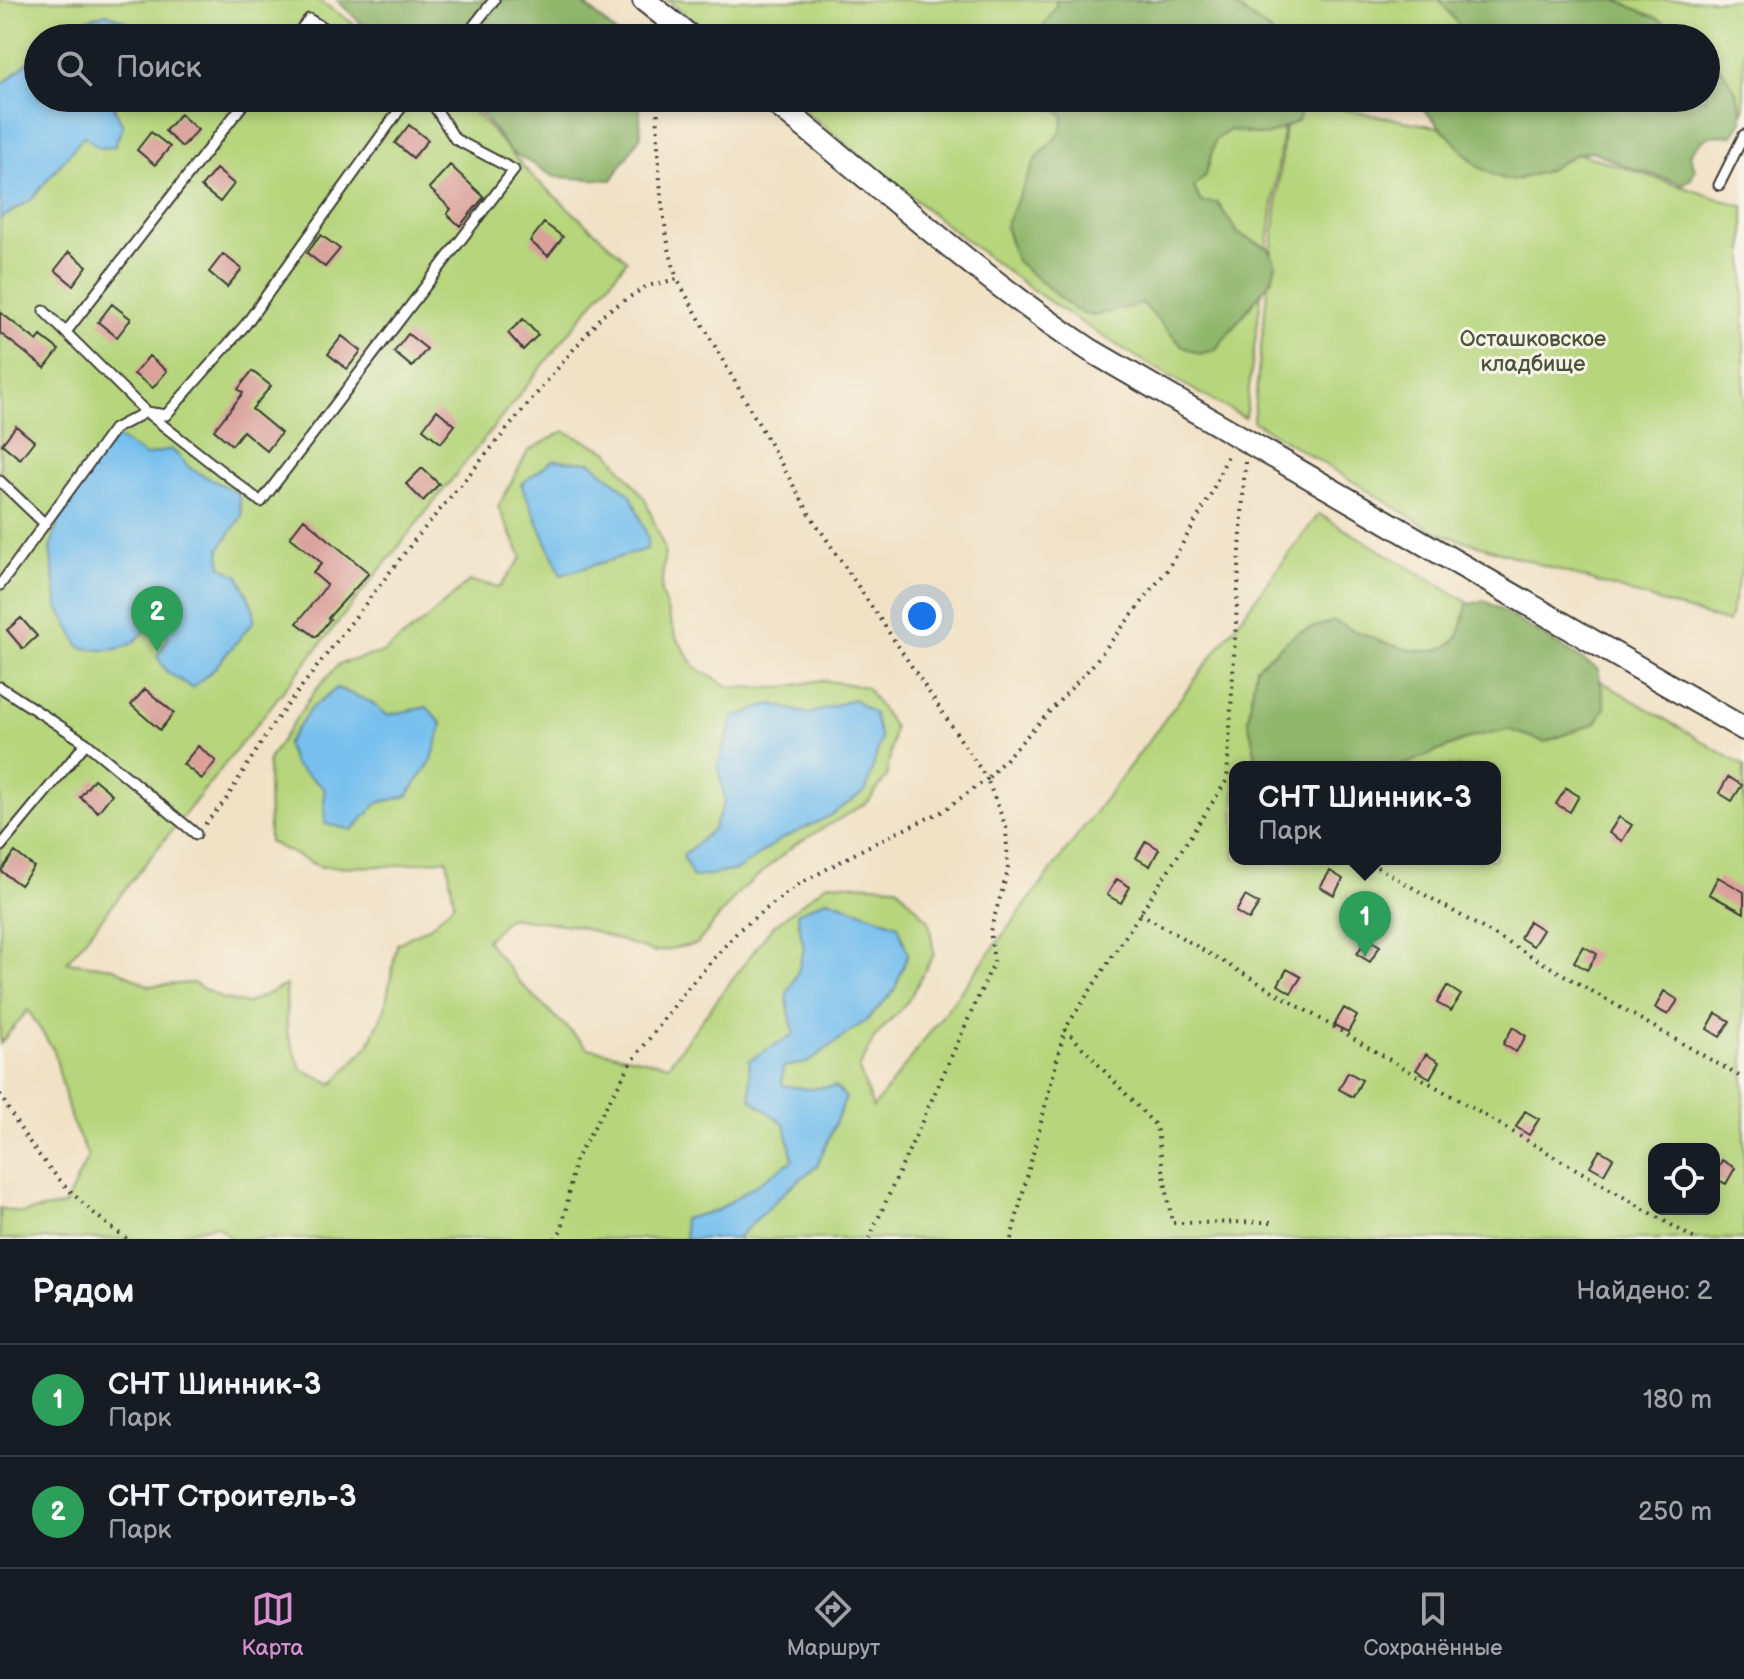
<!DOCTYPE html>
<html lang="ru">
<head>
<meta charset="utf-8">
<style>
	:root { --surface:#171b24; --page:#20242c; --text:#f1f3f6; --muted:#9ea1a6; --line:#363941; --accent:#d690ce }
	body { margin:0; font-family:"Balsamiq Sans",sans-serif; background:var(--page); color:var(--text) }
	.controls { position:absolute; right:24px; bottom:24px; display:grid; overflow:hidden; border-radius:16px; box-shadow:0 4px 12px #0003 }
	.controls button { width:72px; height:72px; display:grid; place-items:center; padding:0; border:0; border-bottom:2px solid var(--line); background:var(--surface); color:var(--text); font:40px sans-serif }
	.you { position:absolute; left:922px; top:616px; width:28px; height:28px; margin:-20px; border:6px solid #fff; border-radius:50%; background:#1a73e8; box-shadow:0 0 0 12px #1a73e833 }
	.badge { display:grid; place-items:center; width:52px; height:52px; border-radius:50%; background:var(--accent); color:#fff; font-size:26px; font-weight:700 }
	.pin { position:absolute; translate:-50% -66px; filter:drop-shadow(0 2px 4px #0008) }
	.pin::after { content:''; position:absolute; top:42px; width:28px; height:24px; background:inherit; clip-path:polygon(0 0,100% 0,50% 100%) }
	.popup { position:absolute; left:1229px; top:761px; width:272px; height:104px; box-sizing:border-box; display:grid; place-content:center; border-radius:16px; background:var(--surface); filter:drop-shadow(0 2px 6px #0005); font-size:26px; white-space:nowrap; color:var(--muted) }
	.popup b { font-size:30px; color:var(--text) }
	.popup::after { content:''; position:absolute; left:50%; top:100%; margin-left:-16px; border:16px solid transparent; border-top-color:var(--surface) }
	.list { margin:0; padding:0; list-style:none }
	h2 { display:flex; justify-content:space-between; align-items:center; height:104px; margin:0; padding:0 32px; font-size:34px }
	h2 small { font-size:26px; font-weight:400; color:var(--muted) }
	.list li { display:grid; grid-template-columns:52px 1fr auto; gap:24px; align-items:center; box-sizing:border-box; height:112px; padding:0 32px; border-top:2px solid var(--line) }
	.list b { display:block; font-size:30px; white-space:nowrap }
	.list p { margin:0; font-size:26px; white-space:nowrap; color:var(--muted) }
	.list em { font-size:26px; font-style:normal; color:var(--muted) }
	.icon { flex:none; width:44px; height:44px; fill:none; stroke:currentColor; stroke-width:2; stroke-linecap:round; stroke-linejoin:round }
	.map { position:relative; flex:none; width:1744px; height:1239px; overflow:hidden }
	.search { position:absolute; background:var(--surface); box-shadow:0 4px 12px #0003; left:24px; right:24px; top:24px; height:88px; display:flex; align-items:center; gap:20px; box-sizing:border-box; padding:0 28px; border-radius:44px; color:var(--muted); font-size:30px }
	.sheet { height:328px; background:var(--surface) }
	nav { display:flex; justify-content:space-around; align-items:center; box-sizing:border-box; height:112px; border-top:2px solid var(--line); background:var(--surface); font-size:22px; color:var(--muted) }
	nav a { display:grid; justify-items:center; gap:4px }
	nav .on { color:var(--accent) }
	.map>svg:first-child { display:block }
	.green { fill:#b6d57c; stroke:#69784c; stroke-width:2; fill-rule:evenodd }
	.forest { fill:#90b66c; stroke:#566944; stroke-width:2 }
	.water { fill:#76bfee; stroke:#496e85; stroke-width:2 }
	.building { fill:#daa19b }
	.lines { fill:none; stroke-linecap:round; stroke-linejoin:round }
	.service-casing { stroke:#3c3a36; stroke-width:13 }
	.tertiary-casing { stroke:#3c3a36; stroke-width:26 }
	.path { stroke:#3c3a36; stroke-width:4; stroke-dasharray:2 6; stroke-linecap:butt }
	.service { stroke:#fff; stroke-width:9 }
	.tertiary { stroke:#fff; stroke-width:22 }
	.labels { text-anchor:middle; stroke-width:6; stroke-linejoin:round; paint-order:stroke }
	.park-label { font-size:22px; fill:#4a5439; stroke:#f7f3e8 }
</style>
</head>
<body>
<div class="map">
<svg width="1744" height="1239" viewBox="0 0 1744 1239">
	<rect width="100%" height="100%" fill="#f7f3e8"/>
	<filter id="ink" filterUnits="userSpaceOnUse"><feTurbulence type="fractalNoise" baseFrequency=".0125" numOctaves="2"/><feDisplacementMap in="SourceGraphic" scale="16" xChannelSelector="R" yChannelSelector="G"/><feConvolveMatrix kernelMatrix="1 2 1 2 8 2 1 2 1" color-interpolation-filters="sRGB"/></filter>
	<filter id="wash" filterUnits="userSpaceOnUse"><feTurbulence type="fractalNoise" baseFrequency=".006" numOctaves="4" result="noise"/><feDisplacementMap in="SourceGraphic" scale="32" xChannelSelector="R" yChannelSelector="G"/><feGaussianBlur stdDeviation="1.8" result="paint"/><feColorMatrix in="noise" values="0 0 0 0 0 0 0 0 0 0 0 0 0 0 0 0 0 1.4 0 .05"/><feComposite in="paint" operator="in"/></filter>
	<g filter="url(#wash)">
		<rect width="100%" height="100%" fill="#f1e2c6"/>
		<path class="green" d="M0,0H318L375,38H38V98H462L532,176L627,260L67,962L114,968L149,986L193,983L221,998L246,1004L286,985L287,1032L301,1069L333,1084L369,1045L385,1008L397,944L431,926L454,903L447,859L391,866L320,867L269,842L268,760L314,692L339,664L384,652L427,619L469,581L500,587L522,557L498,507L528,451L564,431L608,451L645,499L665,550L661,592L676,637L696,668L730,687L779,688L822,680L866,687L894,727L887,776L868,802L793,846L738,893L697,944L654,952L577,926L509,917L486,940L522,985L588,1048L668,1065L772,927L828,883L896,886L929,921L934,954L908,1001L874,1038L859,1069L873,1108L1319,514L1744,766V1239H232L216,1225L183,1233L182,1239H0V1208L22,1213L65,1205L88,1156L71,1120L54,1051L28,1010L0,1044ZM1235,767H1495V859H1235ZM1654,1149H1714V1209H1654Z
			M667,0H1744V110L1728,120L1706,98V38H1362V27L1337,33V38H715Z
			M789,98H1287L1245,418C1175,380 1106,341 1040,295C953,234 872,164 789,98Z
			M1288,99L1585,155L1744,207V560L1728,623L1436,532L1253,421Z"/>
		<path class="forest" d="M337,0H574L583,3L621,38H382L369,31Z
			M1056,0H1227L1271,32L1275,38H1036L1056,6Z
			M1440,0H1616L1659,19L1688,38H1463L1464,33Z
			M1706,51C1721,67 1744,94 1742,119C1741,125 1735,131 1732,136C1711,133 1701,137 1690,155L1695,169L1691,179L1683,184L1625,166L1592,151L1576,154L1546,171L1512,181L1495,176L1477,166L1413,98H1706Z
			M474,98H639L641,135L612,180L555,177L510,151L475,106Z
			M1035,98H1300L1303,104L1298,121L1266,136L1230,130L1215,140L1206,175L1194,187L1201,202L1218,203L1238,234L1269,248L1276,264L1272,279L1215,350L1199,354L1182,346L1143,304L1092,316L1075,310L1016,261L1005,226L1036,159L1061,132L1064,115Z
			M1484,600L1598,669L1605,707L1596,723L1545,742L1510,730L1475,736L1399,767H1258L1248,720L1256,667L1297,633L1333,621C1361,633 1435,672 1458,636C1463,628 1464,614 1467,605Z"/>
		<path class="water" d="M106,13L127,22L134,38H58L88,19Z
			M38,54V98H123L114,107L123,126L114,147L100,148L84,136L31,200L0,219V86Z
			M117,438L146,456L171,449C178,455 183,461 190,468C195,472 229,488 238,493L242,516L220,548L221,566L239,576L254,610V621L214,669L192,688L166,671L157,656L168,638L161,620C149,626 145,631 136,640C123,653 96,651 80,647L58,607L50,548L61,515L86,469Z
			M553,460L591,462L631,495L648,538L647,549L561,575L521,484Z
			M337,688L371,702L387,715L427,707L442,724L432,760L407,796L378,803L353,830L325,824L324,788L294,765L286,744L311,708Z
			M854,699L874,714L881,739L866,791L828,817L780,840L737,870L693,878L683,856L713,829L725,802L718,765L734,717L771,704L809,714Z
			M828,899L898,925L908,954L894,991L868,1019L807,1063L783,1067L782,1085L809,1089L835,1086L846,1098L817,1166L789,1188L736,1239H686L683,1219L718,1210L793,1160L785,1125L751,1099L749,1060L794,1034L786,996L798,971L804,949L797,913Z"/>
		<g id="blocks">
			<path class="building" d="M180,114L198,130L182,147L165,131Z
				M409,125L428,140L413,158L395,143Z
				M151,132L170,147L155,165L137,150Z
				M450,165L484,197L460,226L447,214L451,209L429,188Z
				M216,169L234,184L220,202L201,187Z
				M544,223L563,237L548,256L530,241Z
				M321,235L340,249L325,267L307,253Z
				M69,252L87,266L73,285L55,270Z
				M223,254L242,269L227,287L209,272Z
				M112,304L131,319L117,337L98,322Z
				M0,312L37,341L41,336L59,350L45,368L0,333Z
				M523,319L538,335L523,350L508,333Z
				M408,334L427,349L412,367L394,352Z
				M342,336L361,351L347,369L328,354Z
				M149,356L167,371L153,388L134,374Z
				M252,371L271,386L252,409L281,433L267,451L243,431L232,445L214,430L243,393L238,389Z
				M437,410L455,425L441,443L423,429Z
				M16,426L34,441L20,459L2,444Z
				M422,468L439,484L423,501L406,484Z
				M304,519L369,573L328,618L330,619L316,637L297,623L327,585L313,573L322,563L290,537Z
				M21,618L37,636L23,649L7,630Z
				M145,689L174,713L160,730L131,705Z
				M198,746L216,761L202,779L183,764Z
				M1728,777L1742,785L1732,801L1719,793Z
				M94,779L112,794L98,812L80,797Z
				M1566,788L1579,796L1570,812L1556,804Z
				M1619,817L1632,825L1622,841L1609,833Z
				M1146,841L1159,849L1150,866L1136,858Z
				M15,852L34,867L20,885L1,871Z
				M1330,871L1343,879L1334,895L1320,887Z
				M1718,877L1744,892V913L1709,894Z
				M1117,879L1130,887L1121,903L1107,895Z
				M1245,896L1259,904L1249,920L1236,912Z
				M1529,921L1543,930L1533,946L1520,938Z
				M1367,938L1380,946L1370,962L1357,954Z
				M1583,946L1597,954L1587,970L1574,962Z
				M1287,969L1301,977L1291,993L1278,985Z
				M1447,986L1461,995L1451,1011L1437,1003Z
				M1664,991L1678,1000L1668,1015L1655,1008Z
				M1344,1008L1357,1016L1348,1032L1334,1025Z
				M1716,1013L1730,1021L1720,1037L1707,1029Z
				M1513,1027L1526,1036L1516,1052L1503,1044Z
				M1426,1054L1439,1062L1430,1078L1416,1070Z
				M1348,1072L1362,1080L1353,1097L1339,1089Z
				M1525,1111L1539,1119L1529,1135L1516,1127Z
				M1600,1150L1613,1158L1604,1174L1590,1166Z
				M1722,1160L1735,1168L1726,1184L1714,1178Z"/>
		</g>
	</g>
	<g filter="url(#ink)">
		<use href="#blocks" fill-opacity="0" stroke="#3c3a36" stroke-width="2"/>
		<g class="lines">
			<defs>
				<path id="service" d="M294,38L309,19L340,38
					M464,38L494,0
					M1719,185L1744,135
					M44,311L146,412L261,502L514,170L455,139L429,98
					M66,332L248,98
					M0,481L44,523
					M0,585L114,429L146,412L166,415L246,324L408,98
					M0,687L86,743L196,834
					M0,847L86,743"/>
				<path id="tertiary" d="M644,0L692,38
					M769,98C876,182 976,275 1090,350L1744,729"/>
			</defs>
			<use href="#service" class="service-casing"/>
			<use href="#tertiary" class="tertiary-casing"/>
			<path class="path" d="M1245,462L1227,780L1065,1029L1156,1126L1172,1223L1271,1222
				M205,824L225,801L273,724L413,542L603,314L647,286L677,279C661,230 656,150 658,98
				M1363,859L1744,1079
				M1140,913L1695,1239
				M0,1094C32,1154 71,1199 127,1239
				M555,1239L562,1229L575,1160L631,1063L686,990L740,929L796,886L867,847L943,811L987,779L809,513L677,279
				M869,1239L994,962L990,931L1008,871L1006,827L987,779L1091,667L1167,570L1209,498L1228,455
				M1011,1239L1065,1029"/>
			<use href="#service" class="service"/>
			<use href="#tertiary" class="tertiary"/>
		</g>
	</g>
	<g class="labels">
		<g class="park-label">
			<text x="1533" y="346">Осташковское<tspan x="1533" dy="25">кладбище</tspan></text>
		</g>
	</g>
</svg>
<div class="controls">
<button><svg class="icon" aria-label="locate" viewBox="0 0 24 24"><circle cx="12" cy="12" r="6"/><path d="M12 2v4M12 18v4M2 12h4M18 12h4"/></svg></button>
</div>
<div class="you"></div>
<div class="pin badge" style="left:1365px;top:957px;background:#2e9e5b">1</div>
<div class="popup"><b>СНТ Шинник-3</b>Парк</div>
<div class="pin badge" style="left:157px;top:652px;background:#2e9e5b">2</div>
<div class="search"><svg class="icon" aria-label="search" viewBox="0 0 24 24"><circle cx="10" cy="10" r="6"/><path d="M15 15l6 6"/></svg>Поиск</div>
</div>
<section class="sheet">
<h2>Рядом<small>Найдено: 2</small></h2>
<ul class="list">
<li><span class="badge" style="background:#2e9e5b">1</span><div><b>СНТ Шинник-3</b><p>Парк</p></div><em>180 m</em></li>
<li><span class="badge" style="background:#2e9e5b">2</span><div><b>СНТ Строитель-3</b><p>Парк</p></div><em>250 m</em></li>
</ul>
</section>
<nav>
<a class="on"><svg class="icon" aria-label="map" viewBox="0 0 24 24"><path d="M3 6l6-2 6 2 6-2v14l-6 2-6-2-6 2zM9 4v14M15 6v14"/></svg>Карта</a>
<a><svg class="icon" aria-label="directions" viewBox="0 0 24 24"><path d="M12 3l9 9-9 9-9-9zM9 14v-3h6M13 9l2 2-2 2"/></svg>Маршрут</a>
<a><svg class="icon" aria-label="saved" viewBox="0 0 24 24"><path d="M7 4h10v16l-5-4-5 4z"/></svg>Сохранённые</a>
</nav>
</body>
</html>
